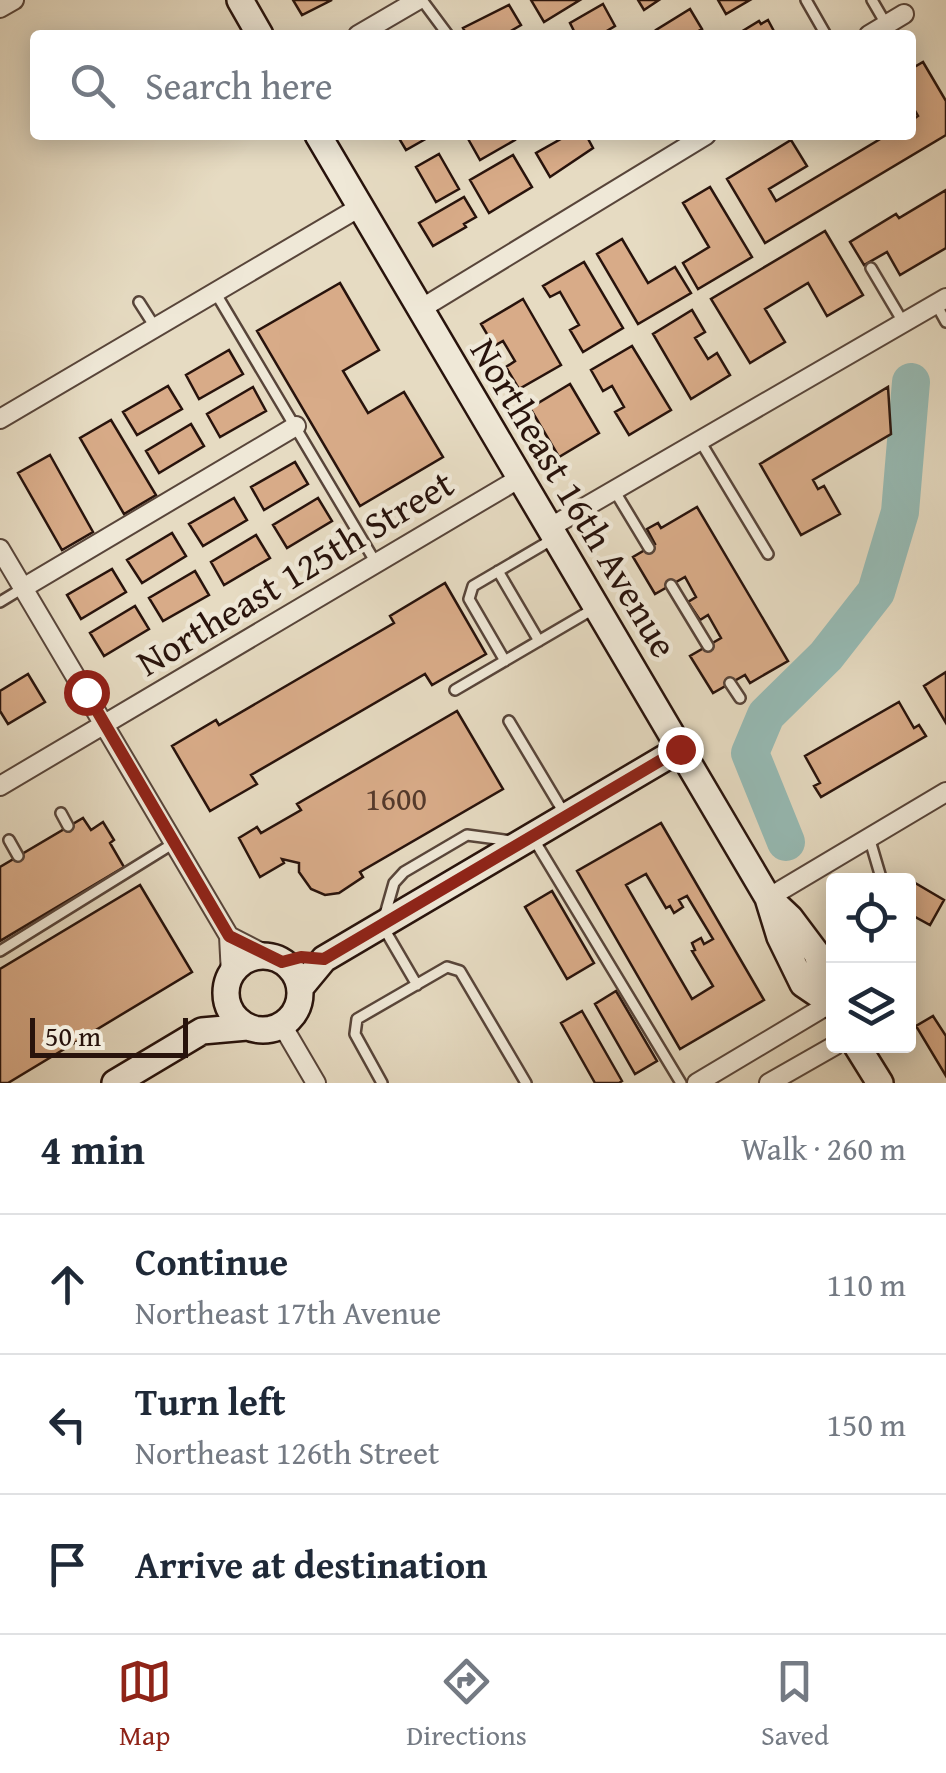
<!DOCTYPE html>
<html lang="en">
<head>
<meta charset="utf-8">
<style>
	:root { --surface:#fff; --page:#f6f6f7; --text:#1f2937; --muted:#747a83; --line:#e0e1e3; --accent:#8f2418 }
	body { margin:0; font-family:"Gentium Book Plus",serif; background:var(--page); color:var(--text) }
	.controls { position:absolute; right:30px; bottom:30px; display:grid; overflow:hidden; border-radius:10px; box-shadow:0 5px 25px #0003 }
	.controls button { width:90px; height:90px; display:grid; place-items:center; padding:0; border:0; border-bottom:2px solid var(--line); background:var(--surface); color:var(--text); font:50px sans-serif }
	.scale { position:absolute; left:30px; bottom:25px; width:158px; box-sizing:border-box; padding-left:10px; border:5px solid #28130c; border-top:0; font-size:28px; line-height:35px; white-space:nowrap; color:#28130c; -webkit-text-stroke:8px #efe8d7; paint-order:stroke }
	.stop { position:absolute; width:30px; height:30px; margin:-22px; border:8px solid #8f2418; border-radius:50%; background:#fff }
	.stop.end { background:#8f2418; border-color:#fff; box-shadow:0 2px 10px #0008 }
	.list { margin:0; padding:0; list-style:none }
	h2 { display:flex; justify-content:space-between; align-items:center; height:130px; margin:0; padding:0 40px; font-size:42px }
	h2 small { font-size:32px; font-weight:400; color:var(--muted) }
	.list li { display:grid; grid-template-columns:65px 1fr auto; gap:30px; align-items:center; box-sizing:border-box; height:140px; padding:0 40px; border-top:2px solid var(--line) }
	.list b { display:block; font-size:38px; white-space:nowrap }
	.list p { margin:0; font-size:32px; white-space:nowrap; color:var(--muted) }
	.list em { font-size:32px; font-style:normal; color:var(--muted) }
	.icon { flex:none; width:55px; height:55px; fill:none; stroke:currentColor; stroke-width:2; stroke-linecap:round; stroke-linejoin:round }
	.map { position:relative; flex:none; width:946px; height:1083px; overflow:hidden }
	.search { position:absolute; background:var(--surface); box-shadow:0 5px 25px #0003; left:30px; right:30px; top:30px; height:110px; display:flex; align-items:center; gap:25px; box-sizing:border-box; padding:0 35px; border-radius:10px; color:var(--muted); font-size:38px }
	.sheet { height:550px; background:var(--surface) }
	nav { display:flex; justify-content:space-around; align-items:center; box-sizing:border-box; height:140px; border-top:2px solid var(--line); background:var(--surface); font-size:28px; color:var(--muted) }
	nav a { display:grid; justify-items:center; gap:5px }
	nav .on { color:var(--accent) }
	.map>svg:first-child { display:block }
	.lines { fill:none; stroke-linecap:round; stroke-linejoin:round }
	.river { stroke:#96bbb5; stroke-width:38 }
	.building { fill:#d8ab88; stroke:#28130c; stroke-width:2.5; fill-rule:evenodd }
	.lane-casing { stroke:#58453a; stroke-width:14 }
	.street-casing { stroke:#58453a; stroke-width:22 }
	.secondary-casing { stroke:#28130c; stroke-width:30 }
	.lane { stroke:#efe8d7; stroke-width:9 }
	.street { stroke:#efe8d7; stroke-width:18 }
	.secondary { stroke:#efe8d7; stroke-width:25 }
	.route { stroke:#8f2418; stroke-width:12 }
	.labels { text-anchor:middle; stroke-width:9; stroke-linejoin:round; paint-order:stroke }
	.number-label { font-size:32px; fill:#54392b }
	.street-label { font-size:38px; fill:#28130c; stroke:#efe8d7 }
</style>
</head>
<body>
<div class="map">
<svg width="946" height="1083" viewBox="0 0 946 1083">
	<rect width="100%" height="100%" fill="#e6dbc2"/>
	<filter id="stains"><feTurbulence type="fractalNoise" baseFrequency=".002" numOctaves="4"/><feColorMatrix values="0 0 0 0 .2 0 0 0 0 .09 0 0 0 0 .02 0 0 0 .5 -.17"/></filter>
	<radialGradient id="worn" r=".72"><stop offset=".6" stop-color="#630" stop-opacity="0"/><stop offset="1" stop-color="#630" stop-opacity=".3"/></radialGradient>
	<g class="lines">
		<path class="river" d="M786,842L750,753L766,715L826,656L876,592L900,512L911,382"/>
	</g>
	<path class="building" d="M293,0H332L302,15Z
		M531,0H580L544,22Z
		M638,0H659L644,10Z
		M718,0H750L726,14Z
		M603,4L615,26L600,35H576L570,23Z
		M509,5L521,25L504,35H467L463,28Z
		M690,9L702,29L691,35H659L656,30Z
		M768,20L776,35H736L759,21L761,24Z
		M923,62L946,101V135L765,243L727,179L791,140L807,166L769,189L776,201L887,135H911V121L918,116L911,104V69Z
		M397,135H427L429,137L406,150Z
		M470,135H513L515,140L480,160L467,137Z
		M568,135H586L593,148L550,177L536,153Z
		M439,154L459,189L436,202L416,167Z
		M513,155L532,187L489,213L470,180Z
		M710,187L752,257L698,289L683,263L709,247L683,203Z
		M946,190V248L900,275L887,252L864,265L850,242L896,214L899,218Z
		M464,197L476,217L464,224L466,227L433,246L419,223Z
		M825,231L863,295L827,316L808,283L765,309L785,342L750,363L711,299Z
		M622,239L648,283L675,267L691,293L638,324L597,254Z
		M584,262L623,328L583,352L570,330L579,325L560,292L550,297L543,286Z
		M340,283L379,350L343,371L368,413L404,392L443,457L360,506L257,331Z
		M523,299L561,365L519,389L506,367L515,361L503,341L494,346L481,324Z
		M692,310L705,332L695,338L708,359L717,353L730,375L691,399L653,334Z
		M632,346L671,410L629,435L615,412L624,407L612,386L603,391L591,370Z
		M229,350L243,374L199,399L186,375Z
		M570,384L599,433L559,457L530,408Z
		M168,386L182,409L137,435L123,412Z
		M253,387L266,411L220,437L207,414Z
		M888,387L891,434L813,480L818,489L824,486L840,514L801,535L760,464Z
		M111,420L156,495L124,514L80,438Z
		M191,424L204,446L159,473L146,451Z
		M50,455L93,532L62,550L18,473Z
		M295,462L308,484L264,510L251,487Z
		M234,498L247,520L203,546L189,524Z
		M318,498L332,521L287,548L273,525Z
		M697,507L788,661L750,683L745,675L713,693L690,656L721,638L708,615L700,620L688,602L696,597L685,577L655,594L633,557L655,544L647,529L658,523L661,528Z
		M172,533L186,556L142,583L127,560Z
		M256,535L270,558L224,585L211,562Z
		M112,569L126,592L81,619L67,595Z
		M195,571L209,595L163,621L149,598Z
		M445,583L486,654L432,685L425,674L251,775L257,784L210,811L172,746L216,720L219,725L394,623L390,616Z
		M135,606L149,629L104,656L90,633Z
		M946,672V723L924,686Z
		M28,674L45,702L8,724L0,711V691Z
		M899,702L914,728L919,725L926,736L821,797L814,786L820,783L805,756Z
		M457,711L503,789L360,872L363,877L339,893L325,895L311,889L299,872V863L282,859L284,863L260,877L239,838L257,827L261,833L301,810L297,804Z
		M83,818L91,830L103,822L114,840L110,843L124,867L0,941V867Z
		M661,823L764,1000L680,1049L577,871ZM646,874L666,908L670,906L674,913L683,907L679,900L687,896L713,939L704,944L701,938L692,943L695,950L692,951L713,986L692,999L626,885Z
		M905,877L944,900L930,925L908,913V881H903Z
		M140,885L192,972L8,1083H0V969Z
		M552,891L594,963L567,979L525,907Z
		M616,991L657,1061L635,1074L595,1004Z
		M582,1011L622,1081L619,1083H595L561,1023Z
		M933,1016L946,1036V1076L916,1026Z"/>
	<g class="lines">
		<defs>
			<path id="lane" d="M422,0L448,35
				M806,0L826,35
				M872,0L886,24
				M871,268L903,322
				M215,292L376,563
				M139,302L155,327
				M936,304L946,322
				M700,441L768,554
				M614,490L649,548
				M498,571L539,641
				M671,585L708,646
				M0,602L23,588
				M505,661L469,599L473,586L553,539
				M730,683L740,698
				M455,690L595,608
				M509,721L564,813
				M61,813L68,826
				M869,837L882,881
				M533,838L681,1083
				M9,840L18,856
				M0,951L174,843
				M417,985L382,925L394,883L404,872L467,835L512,841
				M382,1083L355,1034L357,1019L447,967L460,971L526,1083"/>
			<path id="street" d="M0,8L14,0
				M358,35L418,0
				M869,35L904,14
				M419,310L706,135
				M0,419L360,207
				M549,528L946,298
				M0,549L229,936L231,975
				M23,588L296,426
				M0,786L520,478
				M768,898L946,792
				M229,936L272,958
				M282,1025L316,1083
				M697,1083L831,1003
				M769,1083L834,1046"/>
			<path id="secondary" d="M240,0L260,35
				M318,135L768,898L780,937L803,984L831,1003
				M772,901L790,918L817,954L833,1006
				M226 993a37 37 0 1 1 74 0a37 37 0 1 1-74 0Z
				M300,988L324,959L680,749
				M857,1046L880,1083
				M115,1083L202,1031L247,1027"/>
		</defs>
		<use href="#lane" class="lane-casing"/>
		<use href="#street" class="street-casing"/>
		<use href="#secondary" class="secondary-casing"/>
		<use href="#lane" class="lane"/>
		<use href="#street" class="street"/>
		<use href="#secondary" class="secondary"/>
	</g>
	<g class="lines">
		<path class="route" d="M86,692L229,936L282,962L301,957L324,959L680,749"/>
	</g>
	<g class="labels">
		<g class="number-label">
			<text x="396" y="810">1600</text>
		</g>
		<g class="street-label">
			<text transform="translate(574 498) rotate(59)" y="13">Northeast 16th Avenue</text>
			<text transform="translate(295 573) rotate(-31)" y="13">Northeast 125th Street</text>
		</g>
	</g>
	<rect width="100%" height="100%" filter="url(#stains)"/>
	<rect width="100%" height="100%" fill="url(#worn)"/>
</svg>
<div class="controls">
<button><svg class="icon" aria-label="locate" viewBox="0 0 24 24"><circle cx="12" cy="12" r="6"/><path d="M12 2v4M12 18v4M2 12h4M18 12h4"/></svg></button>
<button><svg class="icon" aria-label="layers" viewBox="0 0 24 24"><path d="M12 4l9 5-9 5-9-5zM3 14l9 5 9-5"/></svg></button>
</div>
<div class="scale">50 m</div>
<div class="stop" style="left:86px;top:692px"></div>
<div class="stop end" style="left:680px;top:749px"></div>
<div class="search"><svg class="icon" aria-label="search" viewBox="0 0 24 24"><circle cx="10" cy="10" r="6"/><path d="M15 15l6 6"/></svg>Search here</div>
</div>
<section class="sheet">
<h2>4 min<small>Walk · 260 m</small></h2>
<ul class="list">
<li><svg class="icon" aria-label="ahead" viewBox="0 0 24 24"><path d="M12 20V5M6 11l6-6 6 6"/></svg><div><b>Continue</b><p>Northeast 17th Avenue</p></div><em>110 m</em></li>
<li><svg class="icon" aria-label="left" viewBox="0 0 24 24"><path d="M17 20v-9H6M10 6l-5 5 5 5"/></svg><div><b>Turn left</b><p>Northeast 126th Street</p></div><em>150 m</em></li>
<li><svg class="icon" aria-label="arrive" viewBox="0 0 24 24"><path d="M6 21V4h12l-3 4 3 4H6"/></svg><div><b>Arrive at destination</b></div></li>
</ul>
</section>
<nav>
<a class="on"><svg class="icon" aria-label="map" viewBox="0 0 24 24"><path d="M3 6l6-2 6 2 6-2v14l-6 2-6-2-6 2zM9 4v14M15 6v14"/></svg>Map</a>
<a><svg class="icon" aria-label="directions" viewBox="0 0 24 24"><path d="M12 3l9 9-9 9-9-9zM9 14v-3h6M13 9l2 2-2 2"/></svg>Directions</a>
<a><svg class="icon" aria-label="saved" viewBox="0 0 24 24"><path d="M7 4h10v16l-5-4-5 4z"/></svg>Saved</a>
</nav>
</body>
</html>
